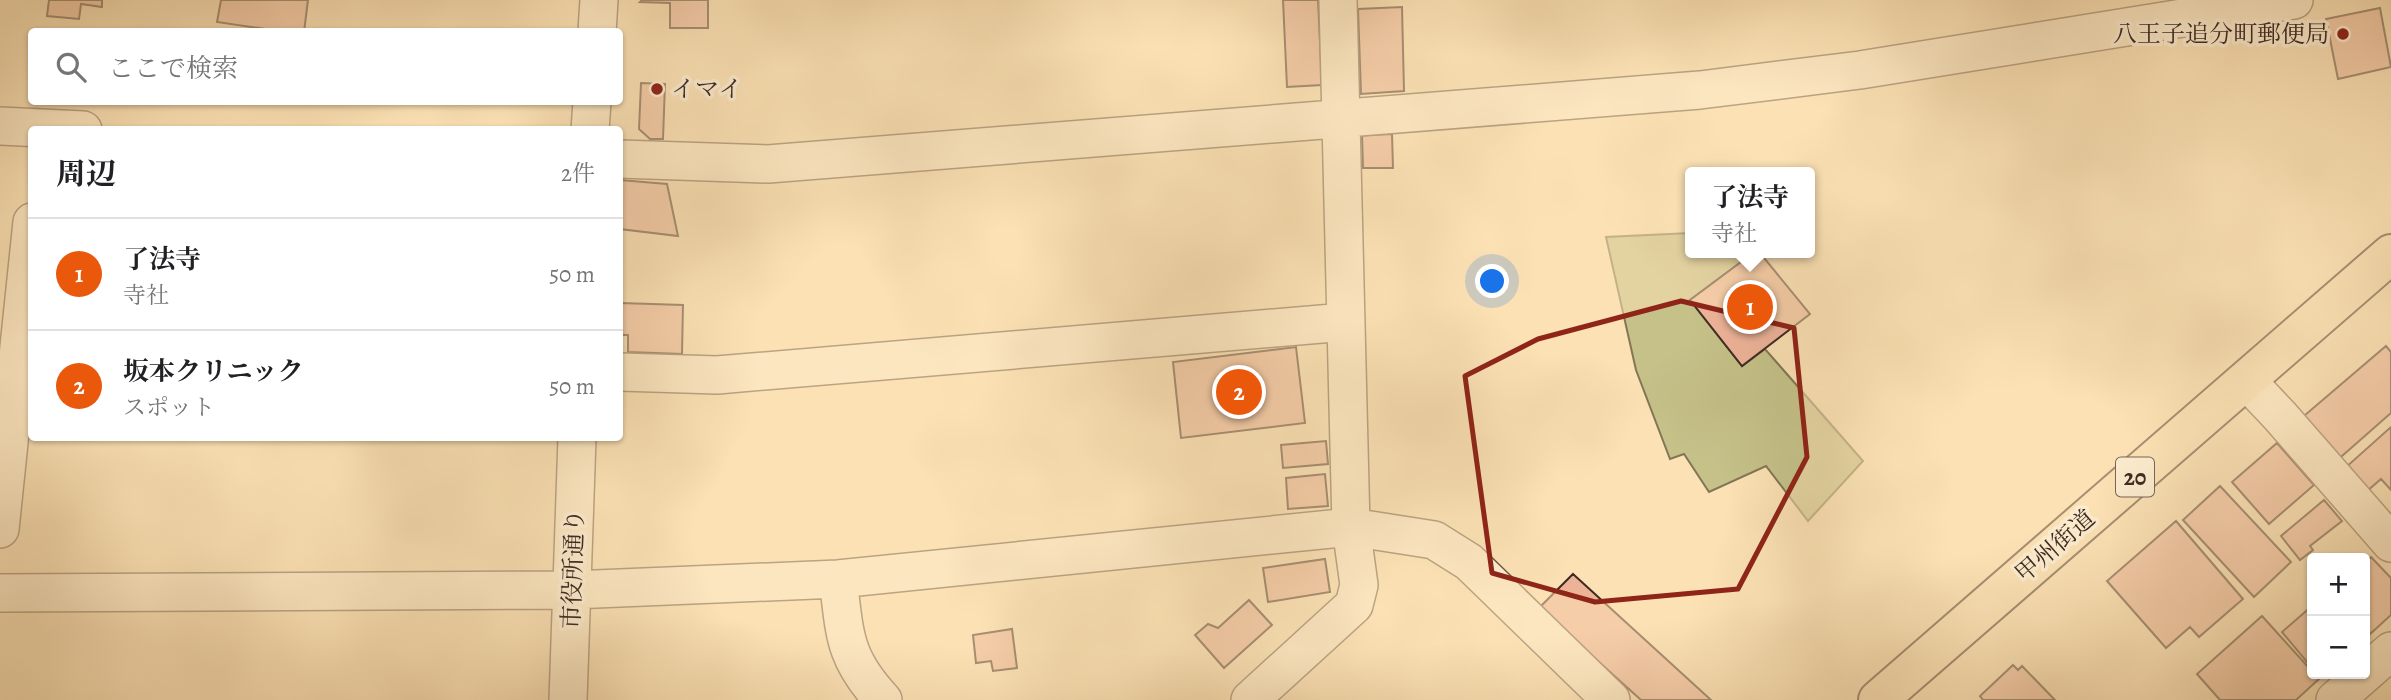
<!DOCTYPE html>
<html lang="ja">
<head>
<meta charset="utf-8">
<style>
	:root { --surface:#fff; --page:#f2f2f2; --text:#202124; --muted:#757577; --line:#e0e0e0; --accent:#ea580c }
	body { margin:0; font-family:Alegreya,"Noto Serif JP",serif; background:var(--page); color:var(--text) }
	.controls { position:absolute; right:21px; bottom:21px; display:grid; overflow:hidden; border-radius:7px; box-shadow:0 2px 5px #0004 }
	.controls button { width:63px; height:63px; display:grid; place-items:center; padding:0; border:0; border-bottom:2px solid var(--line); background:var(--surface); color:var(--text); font:35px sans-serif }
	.you { position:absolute; left:1493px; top:282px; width:24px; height:24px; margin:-18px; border:5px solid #fff; border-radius:50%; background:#1a73e8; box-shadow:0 0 0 10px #1a73e833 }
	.badge { display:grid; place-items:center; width:46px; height:46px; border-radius:50%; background:var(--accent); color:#fff; font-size:23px; font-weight:700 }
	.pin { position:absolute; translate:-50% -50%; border:4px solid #fff; box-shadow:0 2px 7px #0006 }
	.popup { position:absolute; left:1685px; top:167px; width:130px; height:91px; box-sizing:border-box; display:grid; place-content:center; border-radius:7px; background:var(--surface); filter:drop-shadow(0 2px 5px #0005); font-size:23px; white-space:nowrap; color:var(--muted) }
	.popup b { font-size:26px; color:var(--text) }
	.popup::after { content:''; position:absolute; left:50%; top:100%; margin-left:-14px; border:14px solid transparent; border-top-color:var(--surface) }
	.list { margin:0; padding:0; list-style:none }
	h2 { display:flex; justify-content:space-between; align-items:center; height:91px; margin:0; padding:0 28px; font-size:30px }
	h2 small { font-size:23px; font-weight:400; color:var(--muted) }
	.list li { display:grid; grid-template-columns:46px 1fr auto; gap:21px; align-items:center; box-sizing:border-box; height:112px; padding:0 28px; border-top:2px solid var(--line) }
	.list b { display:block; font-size:26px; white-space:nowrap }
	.list p { margin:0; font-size:23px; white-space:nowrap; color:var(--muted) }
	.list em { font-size:23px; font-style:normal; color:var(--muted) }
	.icon { flex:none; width:38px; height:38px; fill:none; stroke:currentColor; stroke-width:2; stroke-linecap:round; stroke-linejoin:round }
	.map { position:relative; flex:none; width:2391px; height:700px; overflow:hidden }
	.search { position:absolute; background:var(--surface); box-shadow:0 2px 5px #0004; left:28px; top:28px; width:595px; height:77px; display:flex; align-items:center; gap:18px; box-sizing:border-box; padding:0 24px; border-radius:7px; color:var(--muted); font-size:26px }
	.panel { position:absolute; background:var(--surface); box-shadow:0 2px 5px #0004; left:28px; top:126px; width:595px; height:315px; border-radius:7px }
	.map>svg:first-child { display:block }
	.green { fill:#c5c189; stroke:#827656; stroke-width:2 }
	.building { fill:#edb399; stroke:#3f2b23; stroke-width:2 }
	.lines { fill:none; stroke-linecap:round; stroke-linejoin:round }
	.minor-casing { stroke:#6e5847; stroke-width:40 }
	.highway-casing { stroke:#3f2b23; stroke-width:42 }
	.minor { stroke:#fcecce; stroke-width:37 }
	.highway { stroke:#fbe1b4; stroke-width:38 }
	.marked { fill:none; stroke:#8f2418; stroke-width:5; stroke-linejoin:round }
	.poi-dot { fill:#8f2418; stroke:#fcecce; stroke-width:2.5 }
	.labels { text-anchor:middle; stroke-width:7; stroke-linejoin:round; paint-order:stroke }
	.shield { fill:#fcecce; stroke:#786556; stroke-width:2 }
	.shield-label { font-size:23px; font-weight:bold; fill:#3f2b23 }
	.poi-label { font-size:24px; fill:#3f2b23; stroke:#fcecce; text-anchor:end }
	.street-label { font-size:24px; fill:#3f2b23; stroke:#fcecce }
</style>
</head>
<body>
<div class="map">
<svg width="2391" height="700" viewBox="0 0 2391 700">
	<rect width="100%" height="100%" fill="#fbe1b4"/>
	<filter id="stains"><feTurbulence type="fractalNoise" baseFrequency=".00286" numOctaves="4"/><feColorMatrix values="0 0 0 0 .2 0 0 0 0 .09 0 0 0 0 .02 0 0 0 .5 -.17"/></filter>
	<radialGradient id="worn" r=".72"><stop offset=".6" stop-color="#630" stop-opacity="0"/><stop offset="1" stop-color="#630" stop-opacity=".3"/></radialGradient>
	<path class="green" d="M1690,233V253H1753L1690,300L1742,366L1765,349L1863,461L1808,521L1766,466L1709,492L1684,454L1670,459L1636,370L1606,237Z"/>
	<path class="building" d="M49,0H102V7L81,4L79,19L47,16Z
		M221,0H308L304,32H286L217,22Z
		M642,0H708V28H670V3L640,2Z
		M1283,0H1318L1322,85L1287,87Z
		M1402,7L1404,91L1361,94L1358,9Z
		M2380,8L2391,67L2338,79L2326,19Z
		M641,83L665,84L663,139H650L639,129Z
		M1392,134L1393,168H1363L1362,135Z
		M620,180L667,184L678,236L620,229Z
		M1753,253H1760L1810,314L1742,366L1690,300Z
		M620,303L683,305L682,354L628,352V335H620Z
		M2386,346L2391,352V413L2334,463L2298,421Z
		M1296,347L1305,423L1181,438L1173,362Z
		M2391,427V490L2381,479L2366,492L2345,468Z
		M1326,441L1328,464L1283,468L1281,445Z
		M2277,443L2314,485L2269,524L2232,482Z
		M1325,474L1328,506L1288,509L1286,478Z
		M2220,486L2291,562L2254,597L2183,520Z
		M2324,500L2342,521L2310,546L2313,550L2300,560L2281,536Z
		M2176,521L2243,599L2199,637L2190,627L2166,648L2107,581Z
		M2371,557L2391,578V615L2369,635L2365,630V563Z
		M1325,559L1330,592L1268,602L1263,568Z
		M1573,574L1711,700H1641L1539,608Z
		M1249,600L1272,625L1224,668L1195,635L1208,624L1218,628Z
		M2312,606V668L2282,632Z
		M2262,616L2319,679L2296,700H2220L2197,674Z
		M1012,629L1017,668L993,671L991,661L976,663L973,635Z
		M2013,665L2018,670L2022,666L2055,700H1983L1980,696Z"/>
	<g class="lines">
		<defs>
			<path id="minor" d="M597,32L599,0
				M0,126L83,130
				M590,130L592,102
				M620,159L768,164L1700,90L1860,70L2294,0
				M620,372L717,375L1345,322
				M2246,380L2280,416L2391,543
				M0,529L32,222
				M838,579C845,634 843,657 883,700
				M0,593L572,590L838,579L1351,527L1434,540L1469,562L1611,700
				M568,700L577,438
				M1250,700L1354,605L1359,585L1351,527L1338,0
				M2335,700L2391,651"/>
			<path id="highway" d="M1878,700L2391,254"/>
		</defs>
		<use href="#minor" class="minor-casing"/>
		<use href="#highway" class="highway-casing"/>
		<use href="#minor" class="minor"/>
		<use href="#highway" class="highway"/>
	</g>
	<path d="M0 0H2391V700H0ZM1681,301L1794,328L1807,457L1738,589L1595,602L1492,573L1465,376L1538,339Z" fill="#fbe1b4" fill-opacity=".55" fill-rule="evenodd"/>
	<path class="marked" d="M1681,301L1794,328L1807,457L1738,589L1595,602L1492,573L1465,376L1538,339Z"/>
	<g class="poi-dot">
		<circle cx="2343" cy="34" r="7"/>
		<circle cx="657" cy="89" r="7"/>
	</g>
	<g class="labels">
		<rect class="shield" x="2116" y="457.5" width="38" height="39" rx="5"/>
		<g class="shield-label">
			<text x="2135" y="485">20</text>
		</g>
		<g class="poi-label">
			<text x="2329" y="42">八王子追分町郵便局</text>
			<text x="671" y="97" text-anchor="start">イマイ</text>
		</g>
		<g class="street-label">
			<text transform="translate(2055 546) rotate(-41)" y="8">甲州街道</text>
			<text transform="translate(573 569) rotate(-88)" y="8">市役所通り</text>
		</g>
	</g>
	<rect width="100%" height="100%" filter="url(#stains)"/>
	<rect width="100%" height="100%" fill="url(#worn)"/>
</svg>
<div class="controls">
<button>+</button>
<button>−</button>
</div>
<div class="you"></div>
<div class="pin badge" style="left:1750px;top:307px">1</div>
<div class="popup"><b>了法寺</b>寺社</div>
<div class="pin badge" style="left:1239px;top:392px">2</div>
<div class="search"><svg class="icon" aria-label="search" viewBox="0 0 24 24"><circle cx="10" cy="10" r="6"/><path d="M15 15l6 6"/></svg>ここで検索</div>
<section class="panel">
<h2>周辺<small>2件</small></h2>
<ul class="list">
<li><span class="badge">1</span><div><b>了法寺</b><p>寺社</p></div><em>50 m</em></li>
<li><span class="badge">2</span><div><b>坂本クリニック</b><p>スポット</p></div><em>50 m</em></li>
</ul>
</section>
</div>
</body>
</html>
